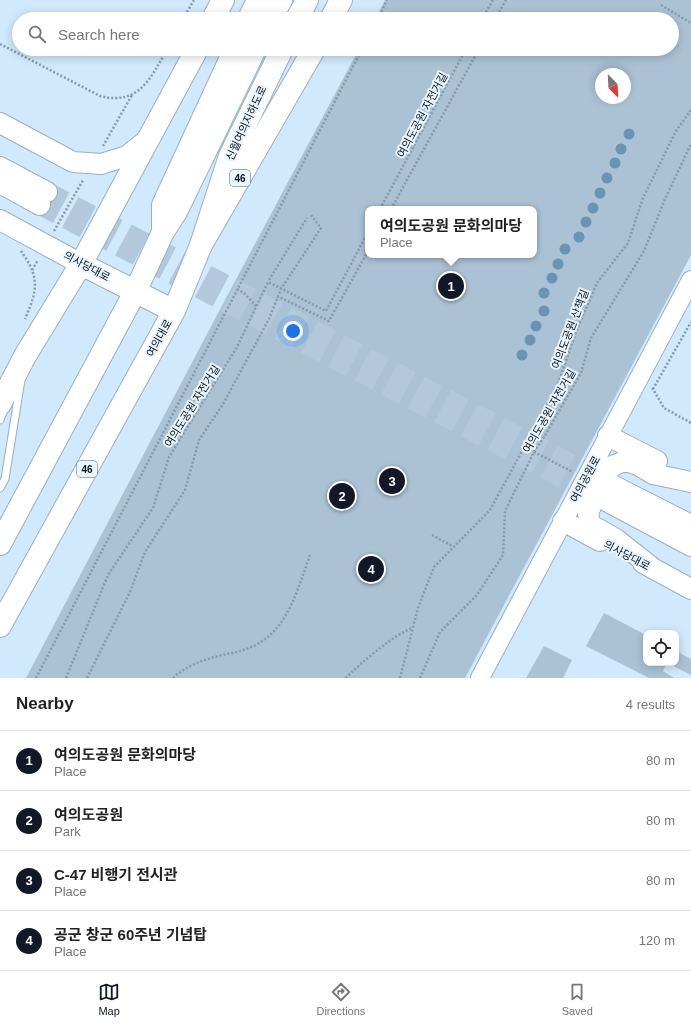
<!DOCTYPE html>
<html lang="en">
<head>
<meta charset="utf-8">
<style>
	:root { --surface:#fff; --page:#f6f6f6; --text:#222; --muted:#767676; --line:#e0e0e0; --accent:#111827 }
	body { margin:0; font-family:Helvetica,"Noto Sans KR",sans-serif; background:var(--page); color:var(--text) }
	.controls { position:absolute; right:12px; bottom:12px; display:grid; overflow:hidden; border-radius:8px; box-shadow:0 2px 10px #0003 }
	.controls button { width:36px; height:36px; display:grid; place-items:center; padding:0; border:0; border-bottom:1px solid var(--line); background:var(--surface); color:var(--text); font:20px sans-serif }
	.compass { position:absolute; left:595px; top:68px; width:36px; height:36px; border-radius:50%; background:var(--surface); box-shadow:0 2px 10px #0003; rotate:156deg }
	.you { position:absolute; left:293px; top:331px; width:14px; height:14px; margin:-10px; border:3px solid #fff; border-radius:50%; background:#1a73e8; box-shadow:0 0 0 6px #1a73e833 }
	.badge { display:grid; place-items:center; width:26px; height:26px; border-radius:50%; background:var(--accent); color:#fff; font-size:13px; font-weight:700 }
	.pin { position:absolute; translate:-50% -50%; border:2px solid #fff; box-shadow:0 1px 4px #0006 }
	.popup { position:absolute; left:365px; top:206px; width:172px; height:52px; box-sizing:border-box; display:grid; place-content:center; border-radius:8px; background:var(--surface); filter:drop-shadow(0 1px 3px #0005); font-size:13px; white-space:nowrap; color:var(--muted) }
	.popup b { font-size:15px; color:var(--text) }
	.popup::after { content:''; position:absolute; left:50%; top:100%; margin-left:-8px; border:8px solid transparent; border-top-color:var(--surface) }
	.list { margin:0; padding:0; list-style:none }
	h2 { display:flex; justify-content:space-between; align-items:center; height:52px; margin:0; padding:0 16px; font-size:17px }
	h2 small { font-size:13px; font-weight:400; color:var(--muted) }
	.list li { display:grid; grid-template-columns:26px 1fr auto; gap:12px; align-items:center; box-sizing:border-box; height:60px; padding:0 16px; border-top:1px solid var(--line) }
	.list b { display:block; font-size:15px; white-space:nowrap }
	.list p { margin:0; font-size:13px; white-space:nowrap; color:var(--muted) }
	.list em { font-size:13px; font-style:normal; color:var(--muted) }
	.icon { flex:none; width:22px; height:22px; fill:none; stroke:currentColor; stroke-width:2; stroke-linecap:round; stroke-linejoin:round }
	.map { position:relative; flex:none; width:691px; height:678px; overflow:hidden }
	.search { position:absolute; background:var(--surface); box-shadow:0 2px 10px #0003; left:12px; right:12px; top:12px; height:44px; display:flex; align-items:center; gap:10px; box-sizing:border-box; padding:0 14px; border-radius:22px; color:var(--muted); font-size:15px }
	.sheet { height:292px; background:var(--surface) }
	nav { display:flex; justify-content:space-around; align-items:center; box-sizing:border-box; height:56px; border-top:1px solid var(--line); background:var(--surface); font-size:11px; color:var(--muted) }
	nav a { display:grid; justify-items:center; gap:2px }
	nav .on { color:var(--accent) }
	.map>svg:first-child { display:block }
	.green { fill:#abc2d5; fill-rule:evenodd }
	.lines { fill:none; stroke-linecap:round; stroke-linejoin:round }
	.secondary-tunnel { stroke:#b3c9db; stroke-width:20; stroke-dasharray:20 10; stroke-linecap:butt }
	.service-casing { stroke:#94b1c9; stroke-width:9 }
	.tertiary-casing { stroke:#94b1c9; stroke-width:20 }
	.secondary-casing { stroke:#94b1c9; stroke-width:22 }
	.primary-casing { stroke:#94b1c9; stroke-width:24 }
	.trunk-casing { stroke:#94b1c9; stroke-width:24 }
	.path { stroke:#8699a8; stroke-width:2.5; stroke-dasharray:2 2; stroke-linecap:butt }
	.service { stroke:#fff; stroke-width:7 }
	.tertiary { stroke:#fff; stroke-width:18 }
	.secondary { stroke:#fff; stroke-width:20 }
	.primary { stroke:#fff; stroke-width:22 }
	.trunk { stroke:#fff; stroke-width:22 }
	.tree { fill:#6895b3 }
	.labels { text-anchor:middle; stroke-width:4; stroke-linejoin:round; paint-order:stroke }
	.shield { fill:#e9f5ff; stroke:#4c575f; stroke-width:1 }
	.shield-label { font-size:10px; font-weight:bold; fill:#09131b }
	.street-label { font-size:11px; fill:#09131b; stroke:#e9f5ff }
</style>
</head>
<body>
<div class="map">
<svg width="691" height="678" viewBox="0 0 691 678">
	<rect width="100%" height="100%" fill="#d1e9fd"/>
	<path class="green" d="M385,0H691V255L465,678H26L217,315L359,49H672V19H375ZM601,74H625V98H601ZM368,209H534V255H368Z
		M604,613L646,635V663H676V651L691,659V675L667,663L663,671L674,678H649L586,646Z
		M544,646L572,660L563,678H526Z"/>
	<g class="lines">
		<path class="secondary-tunnel" d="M47,192L606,482
			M40,205L597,496"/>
		<defs>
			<path id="service" d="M0,420L5,407
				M0,488L5,479L21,380"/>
			<path id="tertiary" d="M480,678L691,280"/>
			<path id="secondary" d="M0,123L73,162L101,164L127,156L148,139
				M0,167L47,192
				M0,183L40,205
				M0,220L81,264
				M608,436L657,461
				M614,486L691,525
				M608,502L691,546
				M563,521L600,541
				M643,563L691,589
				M654,569L616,539L593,526L590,523L588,514L599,486L612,466L622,462H629L638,465L653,474L691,482"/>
			<path id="primary" d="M213,19L223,0
				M271,19L281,0
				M331,19L341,0
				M81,264L174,311
				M0,404L25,356L81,264L197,49
				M0,544L135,292L163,232L176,212L255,49
				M0,626L174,311L201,245L314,49"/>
			<path id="trunk" d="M249,19L258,0
				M297,19L307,0
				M163,232V205L235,49
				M201,245L230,156L282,49"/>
		</defs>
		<use href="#service" class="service-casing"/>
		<use href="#tertiary" class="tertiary-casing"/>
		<use href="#secondary" class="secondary-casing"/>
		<use href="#primary" class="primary-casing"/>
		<use href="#trunk" class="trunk-casing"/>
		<path class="path" d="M661,5L691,23
			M183,19L194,0
			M378,19L387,0
			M482,19L493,0
			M495,19L506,0
			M0,44L100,96C139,106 151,78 167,49
			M103,146L132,95
			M380,209L466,49
			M391,209L479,49
			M54,231L83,180
			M21,251C25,257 30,264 32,270C39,288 32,302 25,319
			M32,270L38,260
			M269,280L307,218
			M237,289L244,293L256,306
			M277,296L329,321L368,251
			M652,388L653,389L664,408L691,423
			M653,389L691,322
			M534,452L573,472
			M432,535L452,546
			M36,678L362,49
			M66,678L108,575L153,508L169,457L237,347L268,282L326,311L368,232
			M87,678L130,592L145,552L185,490L199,440L223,404L269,319L281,289L321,228L310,214
			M173,678C189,663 212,657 232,653C285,643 294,599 310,555
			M346,678C358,665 397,632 413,628
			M400,678L418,608L434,567L490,510L557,387L576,332L597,283L628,243L643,198L676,131L691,110
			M420,678L440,632L477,595L503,555L505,511L534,452L544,437L581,373L591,338L644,251L665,199L691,144"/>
		<use href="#service" class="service"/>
		<use href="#tertiary" class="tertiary"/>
		<use href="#secondary" class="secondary"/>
		<use href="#primary" class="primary"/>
		<use href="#trunk" class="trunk"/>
	</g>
	<g class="tree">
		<circle cx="629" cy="134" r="5.5"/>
		<circle cx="621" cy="149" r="5.5"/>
		<circle cx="615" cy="163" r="5.5"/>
		<circle cx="607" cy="178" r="5.5"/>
		<circle cx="600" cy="193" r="5.5"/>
		<circle cx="593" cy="208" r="5.5"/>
		<circle cx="586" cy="222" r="5.5"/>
		<circle cx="579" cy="237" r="5.5"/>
		<circle cx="565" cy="249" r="5.5"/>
		<circle cx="558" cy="264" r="5.5"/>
		<circle cx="552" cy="278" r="5.5"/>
		<circle cx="544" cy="293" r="5.5"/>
		<circle cx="544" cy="311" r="5.5"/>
		<circle cx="536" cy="326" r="5.5"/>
		<circle cx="530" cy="340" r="5.5"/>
		<circle cx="522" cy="355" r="5.5"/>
	</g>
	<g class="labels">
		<g class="shield">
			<rect x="230" y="170" width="20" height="16" rx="3"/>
			<rect x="77" y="461" width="20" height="16" rx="3"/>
		</g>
		<g class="shield-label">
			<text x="240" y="182">46</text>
			<text x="87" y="473">46</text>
		</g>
		<g class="street-label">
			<text transform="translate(422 115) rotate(-62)" y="4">여의도공원 자전거길</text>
			<text transform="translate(246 123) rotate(-65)" y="4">신월여의지하도로</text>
			<text transform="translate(87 266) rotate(28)" y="4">의사당대로</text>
			<text transform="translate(570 329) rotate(-69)" y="4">여의도공원 산책길</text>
			<text transform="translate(159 338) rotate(-61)" y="4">여의대로</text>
			<text transform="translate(192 406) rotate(-58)" y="4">여의도공원 자전거길</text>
			<text transform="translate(549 411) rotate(-60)" y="4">여의도공원 자전거길</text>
			<text transform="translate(585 479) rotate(-62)" y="4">여의공원로</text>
			<text transform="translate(627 555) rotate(28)" y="4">의사당대로</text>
		</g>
	</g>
</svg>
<div class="controls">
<button><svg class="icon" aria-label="locate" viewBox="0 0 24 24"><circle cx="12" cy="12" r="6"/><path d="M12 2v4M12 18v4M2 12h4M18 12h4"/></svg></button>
</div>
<svg class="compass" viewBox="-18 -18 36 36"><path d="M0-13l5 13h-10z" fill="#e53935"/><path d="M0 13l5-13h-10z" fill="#767676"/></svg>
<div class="you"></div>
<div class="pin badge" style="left:451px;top:286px">1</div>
<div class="popup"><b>여의도공원 문화의마당</b>Place</div>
<div class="pin badge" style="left:342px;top:496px">2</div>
<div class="pin badge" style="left:392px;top:481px">3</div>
<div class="pin badge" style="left:371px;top:569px">4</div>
<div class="search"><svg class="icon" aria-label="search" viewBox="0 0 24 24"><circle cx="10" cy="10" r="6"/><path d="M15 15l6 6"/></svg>Search here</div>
</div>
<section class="sheet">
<h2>Nearby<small>4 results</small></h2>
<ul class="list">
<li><span class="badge">1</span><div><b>여의도공원 문화의마당</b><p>Place</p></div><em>80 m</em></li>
<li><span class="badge">2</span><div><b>여의도공원</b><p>Park</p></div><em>80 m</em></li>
<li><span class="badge">3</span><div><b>C-47 비행기 전시관</b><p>Place</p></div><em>80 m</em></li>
<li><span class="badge">4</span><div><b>공군 창군 60주년 기념탑</b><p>Place</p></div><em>120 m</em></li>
</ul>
</section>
<nav>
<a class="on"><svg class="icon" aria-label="map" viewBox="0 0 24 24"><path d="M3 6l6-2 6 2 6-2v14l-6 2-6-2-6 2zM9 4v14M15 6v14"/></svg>Map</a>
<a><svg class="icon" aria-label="directions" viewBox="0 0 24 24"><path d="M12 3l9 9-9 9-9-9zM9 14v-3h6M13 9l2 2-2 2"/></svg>Directions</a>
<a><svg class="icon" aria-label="saved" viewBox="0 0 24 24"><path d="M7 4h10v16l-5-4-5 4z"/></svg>Saved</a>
</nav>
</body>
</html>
